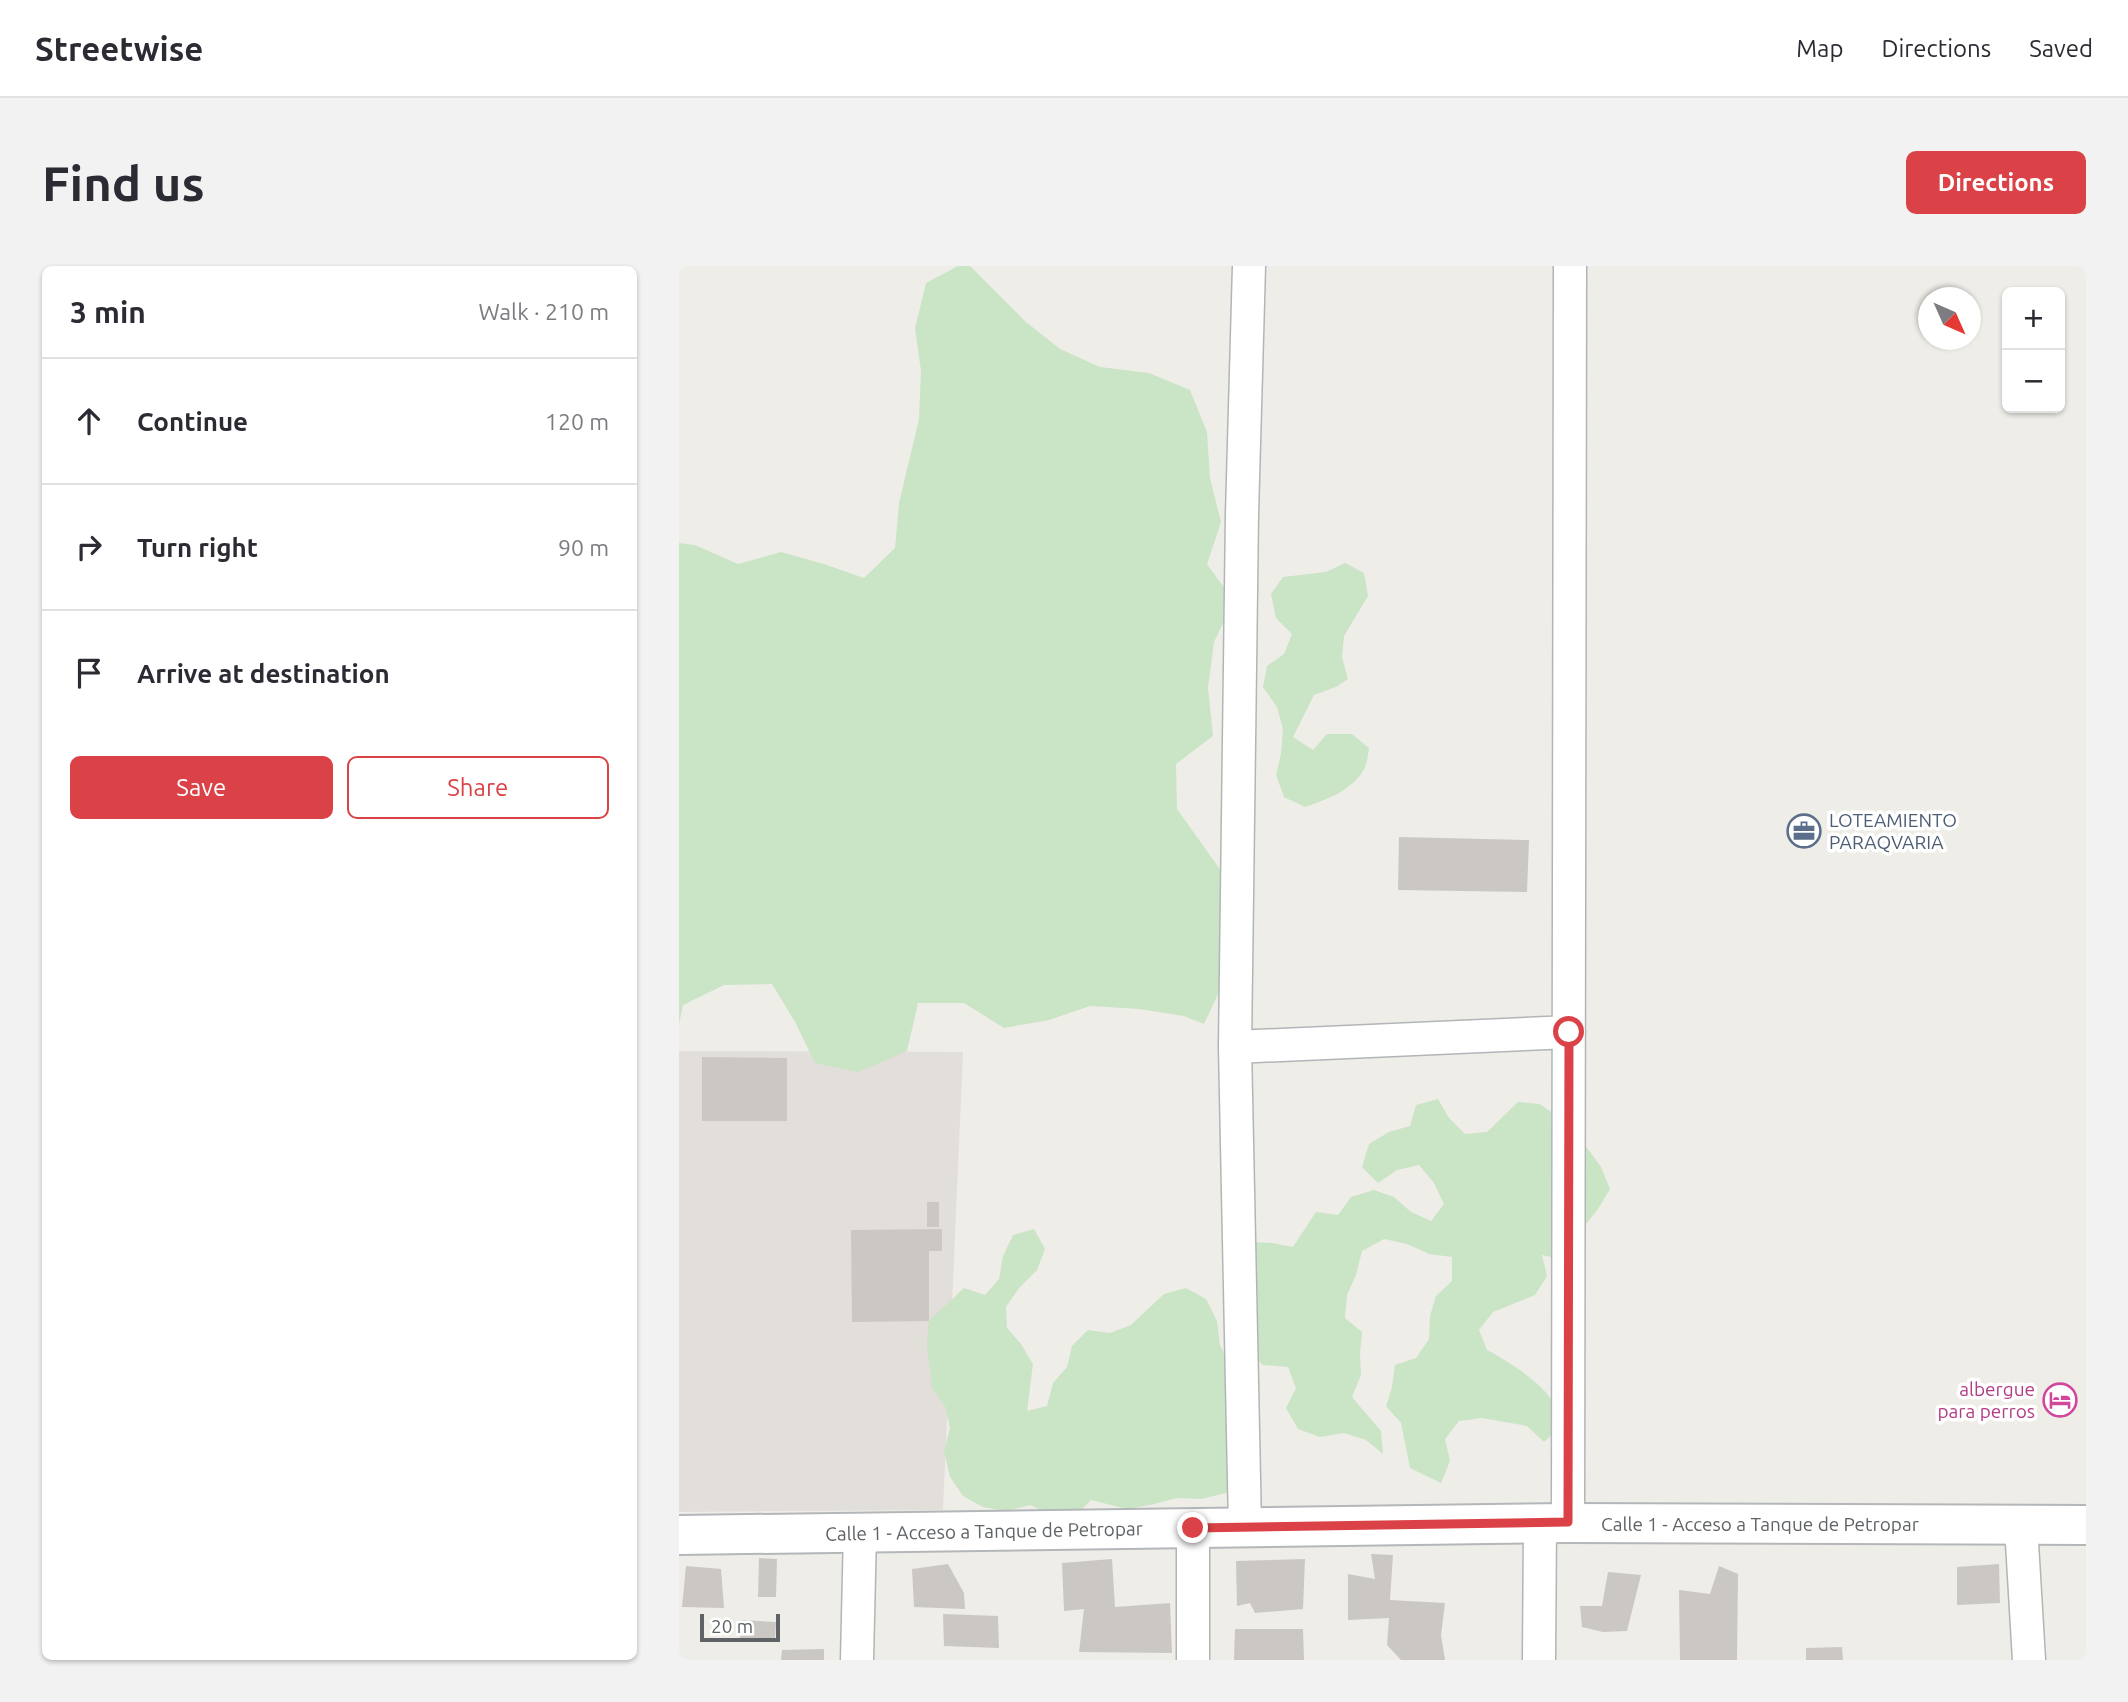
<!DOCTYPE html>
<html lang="en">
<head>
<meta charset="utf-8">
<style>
	:root { --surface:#fff; --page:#f2f2f3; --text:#2b2b33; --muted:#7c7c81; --line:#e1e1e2; --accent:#db4247 }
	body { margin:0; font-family:Ubuntu,sans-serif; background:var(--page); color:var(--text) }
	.controls { position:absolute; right:21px; top:21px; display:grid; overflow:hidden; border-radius:10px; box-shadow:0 2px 5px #0004 }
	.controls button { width:63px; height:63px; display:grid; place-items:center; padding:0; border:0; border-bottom:2px solid var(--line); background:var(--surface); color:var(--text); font:35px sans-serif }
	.compass { position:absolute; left:1239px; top:21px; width:63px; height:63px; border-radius:50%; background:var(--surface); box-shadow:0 2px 5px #0004; rotate:135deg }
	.scale { position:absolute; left:21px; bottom:18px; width:80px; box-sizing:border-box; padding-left:7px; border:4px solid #5f6366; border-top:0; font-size:19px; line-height:24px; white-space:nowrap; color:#5f6366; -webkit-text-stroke:5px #fff; paint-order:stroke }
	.stop { position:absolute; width:21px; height:21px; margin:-16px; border:5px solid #db4247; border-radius:50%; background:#fff }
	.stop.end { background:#db4247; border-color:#fff; box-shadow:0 2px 7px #0008 }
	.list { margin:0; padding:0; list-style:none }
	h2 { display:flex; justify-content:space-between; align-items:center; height:91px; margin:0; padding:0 28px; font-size:30px }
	h2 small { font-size:23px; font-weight:400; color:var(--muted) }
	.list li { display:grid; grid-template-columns:46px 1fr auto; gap:21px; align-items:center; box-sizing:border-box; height:126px; padding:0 28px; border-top:2px solid var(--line) }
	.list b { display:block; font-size:26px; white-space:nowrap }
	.list em { font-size:23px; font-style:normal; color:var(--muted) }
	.actions { display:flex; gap:14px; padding:21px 28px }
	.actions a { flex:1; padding:16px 0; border:2px solid var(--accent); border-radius:10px; text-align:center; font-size:24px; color:var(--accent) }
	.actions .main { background:var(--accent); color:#fff }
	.icon { flex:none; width:38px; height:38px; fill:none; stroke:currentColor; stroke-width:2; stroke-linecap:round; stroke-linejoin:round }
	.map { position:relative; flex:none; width:1407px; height:1394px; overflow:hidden; border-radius:10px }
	header { display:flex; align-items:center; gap:42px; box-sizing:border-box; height:98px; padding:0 35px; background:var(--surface); border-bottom:2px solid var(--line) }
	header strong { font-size:33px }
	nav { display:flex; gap:38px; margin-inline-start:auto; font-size:24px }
	.intro { display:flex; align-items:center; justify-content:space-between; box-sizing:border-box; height:168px; padding:0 42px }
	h1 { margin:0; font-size:49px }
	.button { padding:18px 32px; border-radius:10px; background:var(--accent); color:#fff; font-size:24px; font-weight:700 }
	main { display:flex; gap:42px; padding:0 42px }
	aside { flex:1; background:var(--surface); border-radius:10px; box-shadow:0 2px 5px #0004 }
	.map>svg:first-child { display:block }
	.education { fill:#e2ded9 }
	.green { fill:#cae4c6 }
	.building { fill:#cbc8c4 }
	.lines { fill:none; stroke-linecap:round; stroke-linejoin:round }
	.street-casing { stroke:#b2b5b8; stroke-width:35 }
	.secondary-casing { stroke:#b3b7ba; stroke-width:42 }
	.street { stroke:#fff; stroke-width:32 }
	.secondary { stroke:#fff; stroke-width:38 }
	.route { stroke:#db4247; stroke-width:9 }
	.labels { text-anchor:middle; stroke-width:7; stroke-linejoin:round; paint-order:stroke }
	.service-label { font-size:19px; fill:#4e5e75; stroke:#fff; text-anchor:start }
	.hotel-label { font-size:19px; fill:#b23c85; stroke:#fff; text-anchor:end }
	.street-label { font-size:19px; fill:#5f6366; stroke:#fff }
</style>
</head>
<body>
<header>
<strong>Streetwise</strong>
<nav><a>Map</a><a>Directions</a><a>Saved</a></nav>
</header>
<div class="intro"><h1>Find us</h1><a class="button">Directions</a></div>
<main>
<aside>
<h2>3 min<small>Walk · 210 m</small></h2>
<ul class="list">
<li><svg class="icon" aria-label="ahead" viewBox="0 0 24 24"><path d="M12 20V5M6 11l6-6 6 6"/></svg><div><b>Continue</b></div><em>120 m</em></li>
<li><svg class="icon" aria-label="right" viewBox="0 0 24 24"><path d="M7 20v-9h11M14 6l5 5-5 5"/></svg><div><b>Turn right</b></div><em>90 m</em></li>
<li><svg class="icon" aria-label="arrive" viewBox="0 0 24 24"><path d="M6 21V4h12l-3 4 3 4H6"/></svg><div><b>Arrive at destination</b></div></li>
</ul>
<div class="actions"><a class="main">Save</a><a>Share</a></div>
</aside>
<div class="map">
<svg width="1407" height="1394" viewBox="0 0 1407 1394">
	<rect width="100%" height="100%" fill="#efede7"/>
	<path class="education" d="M0,785L284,786L264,1244L0,1246Z"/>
	<path class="green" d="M279,0H291L347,56L381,83L421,101L470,107L511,124L528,166L531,212L542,256L528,298L555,335L535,376L529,422L534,470L497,498L498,543L550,616L547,711L525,758L505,750L460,743L411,740L370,754L325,762L285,737H239L228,785L179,806L136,797L116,756L93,718L45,719L4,739L0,758V277L16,279L59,298L102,286L145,298L185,312L216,282L220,237L240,153L242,105L236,62L247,17Z
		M666,297L685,307L689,330L665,370L663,391L669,413L657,421L635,429L614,471L634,484L648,468H673L690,482C689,489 688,499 684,505C672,525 646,534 626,541L605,531L597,509L602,488L604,463L598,441L584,421L588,400L605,388L613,368L597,352L592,328L604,311L647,306Z
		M759,833L770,852L786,868L808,866L839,836L861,838L879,851L909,883L922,901L931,923L919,943L902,964L907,986L886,994L863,989L868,1010L856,1029L814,1046L800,1064L808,1084C829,1095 864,1117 875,1138C879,1144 880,1153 882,1160L865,1176L848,1160L803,1152L780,1155L766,1173L771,1195L762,1217L731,1202L722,1157L707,1140L713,1121L716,1099L737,1092L750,1073L751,1050L757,1030L773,1015V991L750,988L728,978L705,973L683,985L677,1009L668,1029L666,1052L683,1066L681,1088L682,1109L673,1131L702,1165L704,1188L687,1174L665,1167L641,1171L619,1163L607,1142L617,1122L609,1101L584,1099L566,1083L571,976L593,977L614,981L637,946L659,949L672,931L695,924L715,931L732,946L752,955L765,938L755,917L740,899L718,904L699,917L683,901L690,878L710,866L731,860L737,839Z
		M355,963L366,983L358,1004L340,1022L327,1041L328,1062L342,1078L354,1098L348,1145L368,1140L374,1117L388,1101L393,1080L409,1064L431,1067L452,1059L485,1028L507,1022L527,1033L538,1055L541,1079L551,1100L564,1209L547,1227L522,1233L498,1232L471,1239L448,1243L412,1234L394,1252L372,1248L351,1239L327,1245L304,1241L284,1230L271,1211L265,1185L271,1162L266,1140L253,1122L248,1079L250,1055L285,1022L306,1029L320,1013L324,990L334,969Z"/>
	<path class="building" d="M720,571L850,574L848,626L719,624Z
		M23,791L108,792V855H23Z
		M248,936H260V961H248Z
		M263,963V985H250V1055L173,1056L172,964Z
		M692,1288L714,1289L711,1334L766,1337L762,1369L766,1394H722L708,1379L710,1352L669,1354V1308L696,1313Z
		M80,1292L98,1293L97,1331H79Z
		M433,1293L436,1341L491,1337L493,1387L400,1386L405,1343L385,1345L383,1297Z
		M626,1293L624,1343L576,1347L571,1337L558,1340L557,1295Z
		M269,1298L285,1327L286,1343L235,1341L233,1303Z
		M1320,1298L1321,1337L1278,1339V1301Z
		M7,1300L42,1303L45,1342L3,1341Z
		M1040,1300L1059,1308L1058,1394H1001L1000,1324L1031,1328Z
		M929,1306L962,1309L948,1365L924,1366L903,1361L901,1340H923Z
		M264,1348L319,1350L320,1382L265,1380Z
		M62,1354L97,1356L96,1374L61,1372Z
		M556,1363H624L625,1394H555Z
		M1163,1381L1164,1394H1127V1382Z
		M145,1383V1394H102L103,1384Z"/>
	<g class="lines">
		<defs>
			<path id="street" d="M556,781L890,766
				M889,1257L891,0
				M1342,1260L1350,1394
				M566,1261L556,781L563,248L570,0
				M514,1262V1394
				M178,1394L181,1266
				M860,1394L861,1257"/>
			<path id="secondary" d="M0,1269L889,1257L1407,1259"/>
		</defs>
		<use href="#street" class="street-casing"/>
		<use href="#secondary" class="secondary-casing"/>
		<use href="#street" class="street"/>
		<use href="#secondary" class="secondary"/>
	</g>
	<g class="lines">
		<path class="route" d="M514,1262L889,1256L890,766"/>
	</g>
	<defs>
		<symbol id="office-ring" viewBox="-11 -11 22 22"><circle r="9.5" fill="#fff" stroke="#5c6f8a" stroke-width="1.5"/><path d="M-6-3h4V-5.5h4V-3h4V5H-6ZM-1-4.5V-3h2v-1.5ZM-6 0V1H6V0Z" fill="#5c6f8a"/></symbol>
		<symbol id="hotel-ring" viewBox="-11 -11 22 22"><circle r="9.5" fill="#fff" stroke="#d1479c" stroke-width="1.5"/><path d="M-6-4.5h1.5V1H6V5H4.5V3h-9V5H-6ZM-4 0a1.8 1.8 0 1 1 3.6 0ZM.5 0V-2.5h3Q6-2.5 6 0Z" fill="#d1479c"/></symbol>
	</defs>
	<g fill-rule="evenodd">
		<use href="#office-ring" x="1106" y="546" width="38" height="38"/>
		<use href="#hotel-ring" x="1362" y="1115" width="38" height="38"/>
	</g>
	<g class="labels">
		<g class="service-label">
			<text x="1150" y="561">LOTEAMIENTO<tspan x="1150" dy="22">PARAQVARIA</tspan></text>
		</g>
		<g class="hotel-label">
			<text x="1356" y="1130">albergue<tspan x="1356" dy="22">para perros</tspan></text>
		</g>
		<g class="street-label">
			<text x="1081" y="1265">Calle 1 - Acceso a Tanque de Petropar</text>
			<text transform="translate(305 1265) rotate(-1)" y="7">Calle 1 - Acceso a Tanque de Petropar</text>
		</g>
	</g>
</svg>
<div class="controls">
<button>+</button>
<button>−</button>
</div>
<svg class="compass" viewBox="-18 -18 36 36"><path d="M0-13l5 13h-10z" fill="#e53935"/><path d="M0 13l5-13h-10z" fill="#7c7c81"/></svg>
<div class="scale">20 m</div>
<div class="stop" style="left:890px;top:766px"></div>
<div class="stop end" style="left:514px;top:1262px"></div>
</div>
</main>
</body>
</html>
